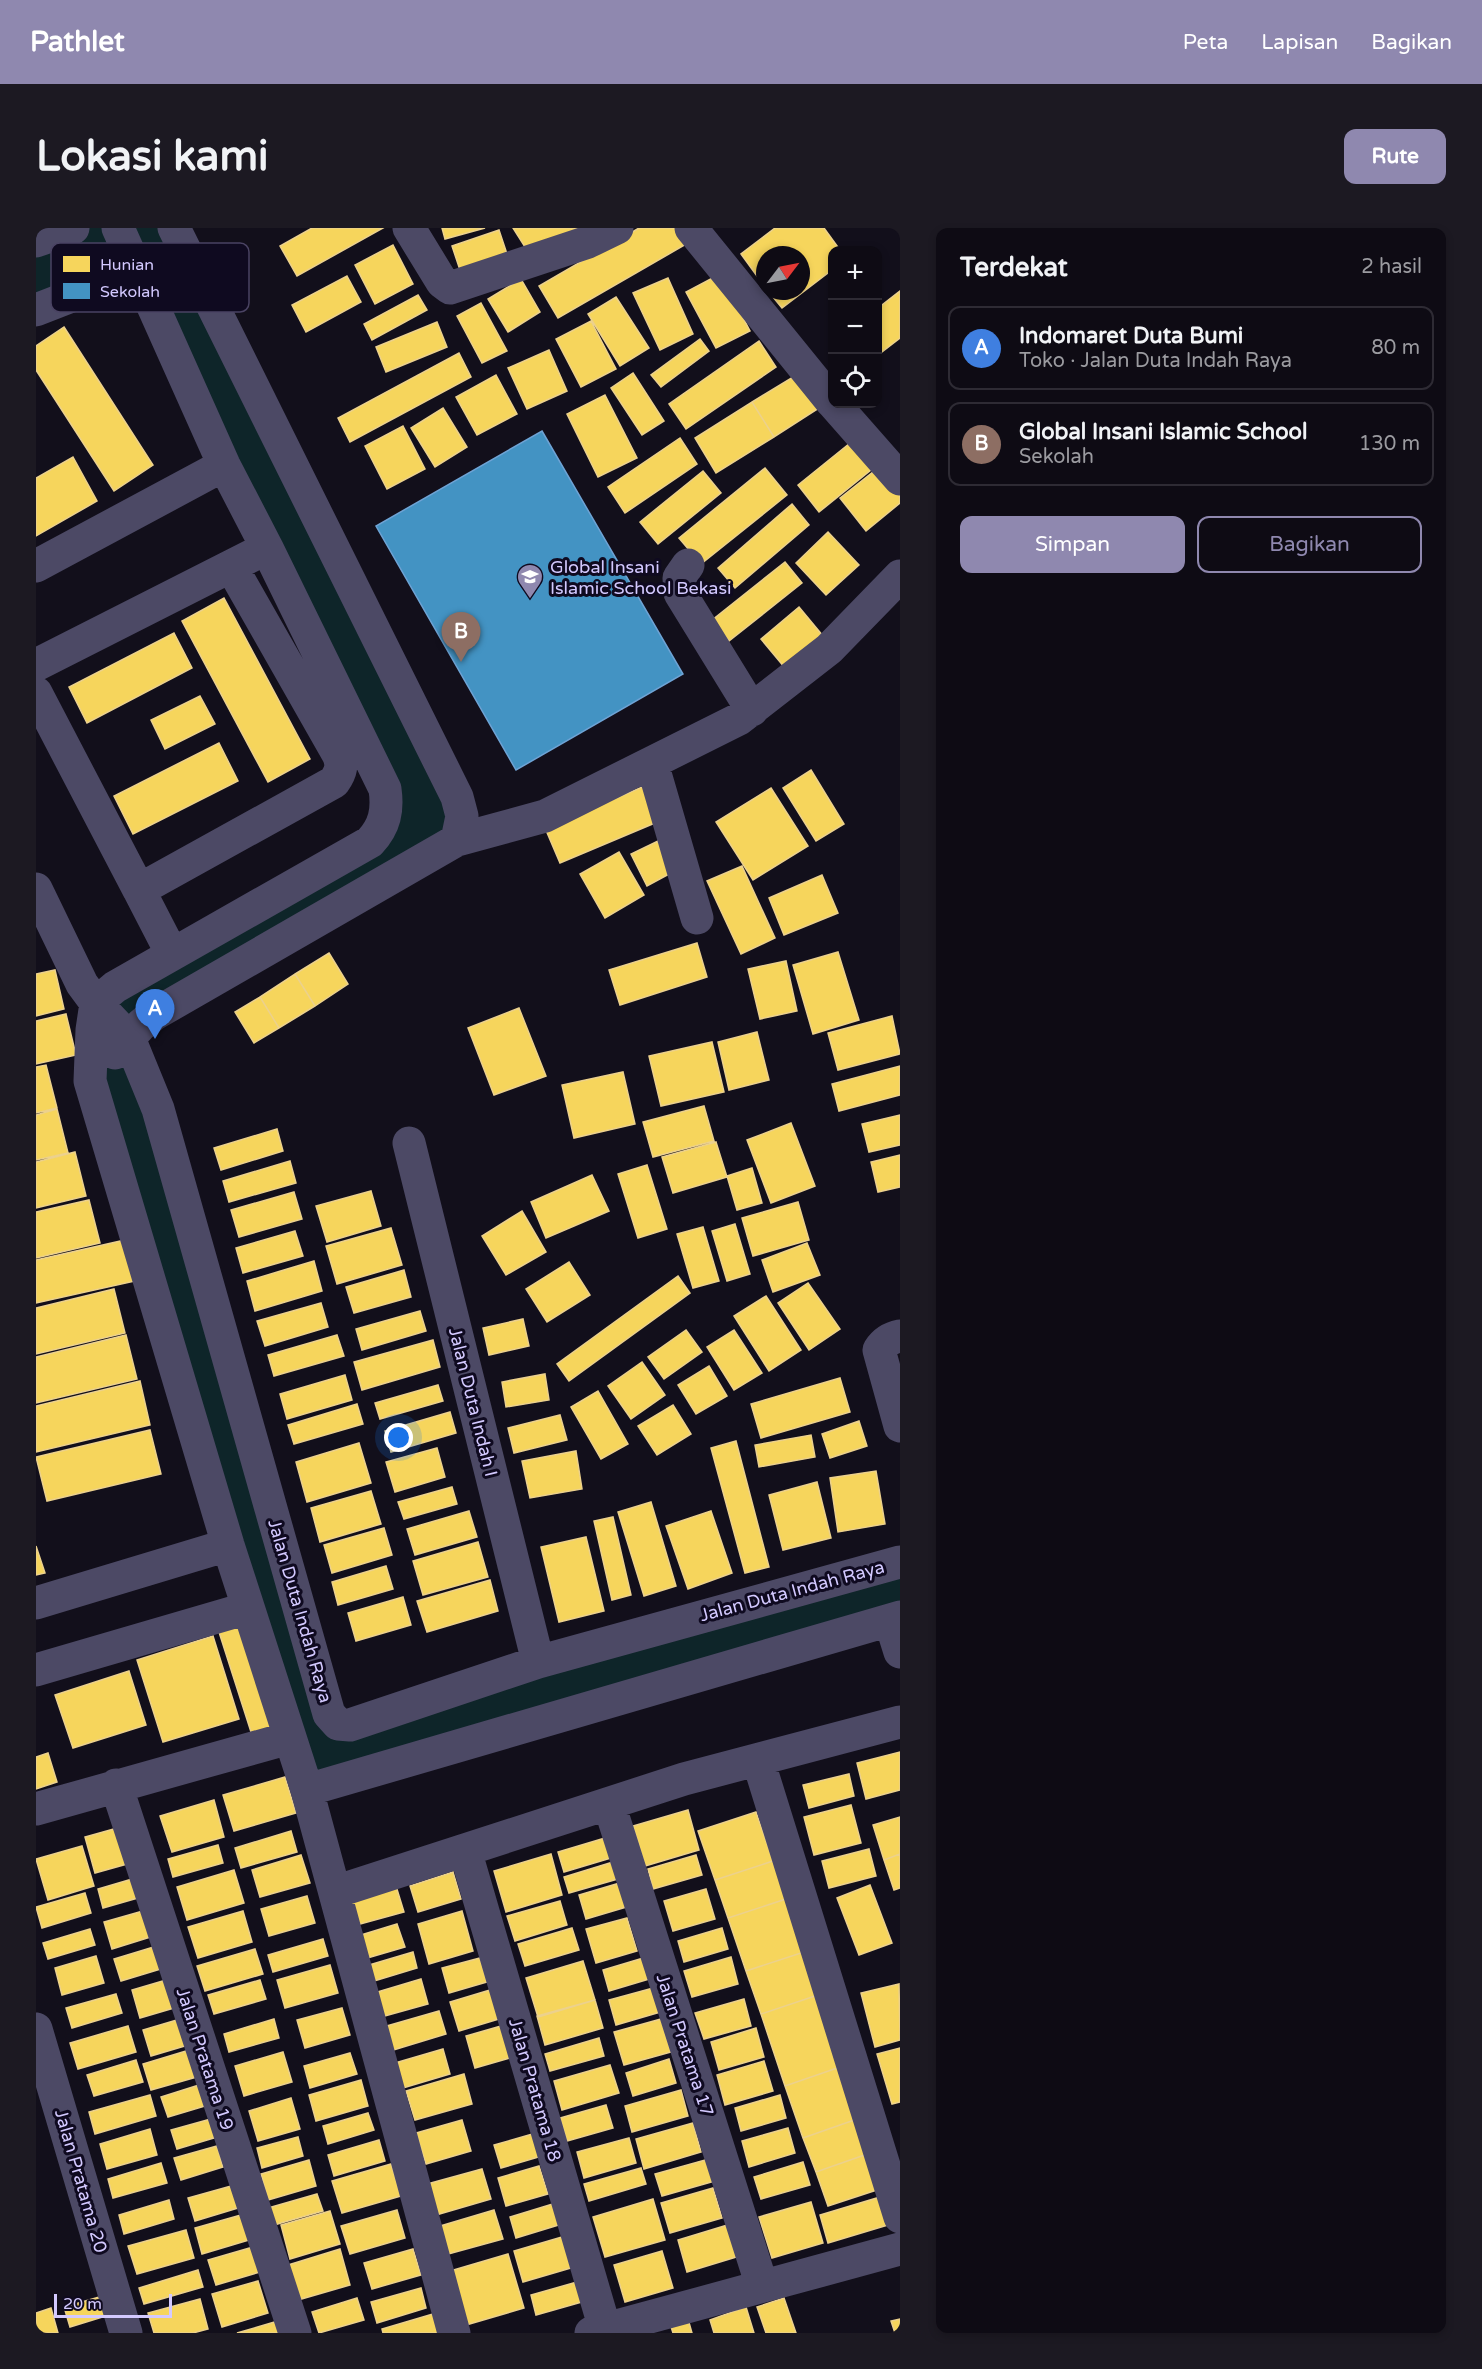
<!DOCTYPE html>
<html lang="id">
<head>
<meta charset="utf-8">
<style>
	:root { --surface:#0e0b14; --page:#1c1922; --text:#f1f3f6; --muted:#9b9ba0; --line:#2e2b34; --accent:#8f88af }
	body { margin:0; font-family:"Varela Round",sans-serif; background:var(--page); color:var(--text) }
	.controls { position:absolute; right:18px; top:18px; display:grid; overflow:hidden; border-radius:12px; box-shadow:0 3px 9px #0003 }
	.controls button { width:54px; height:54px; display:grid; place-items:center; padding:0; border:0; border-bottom:2px solid var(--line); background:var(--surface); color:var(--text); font:30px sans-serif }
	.compass { position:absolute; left:720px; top:18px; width:54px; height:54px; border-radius:50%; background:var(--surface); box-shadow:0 3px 9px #0003; rotate:58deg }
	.scale { position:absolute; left:18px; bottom:15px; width:118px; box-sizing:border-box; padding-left:6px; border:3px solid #d3c9ff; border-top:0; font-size:16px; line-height:21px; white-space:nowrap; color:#d3c9ff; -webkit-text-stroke:4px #0f0a20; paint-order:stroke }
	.you { position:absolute; left:363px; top:1210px; width:21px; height:21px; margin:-15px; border:4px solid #fff; border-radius:50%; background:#1a73e8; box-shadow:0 0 0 9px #1a73e833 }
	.badge { display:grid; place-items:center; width:39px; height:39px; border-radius:50%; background:var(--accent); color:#fff; font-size:20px; font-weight:700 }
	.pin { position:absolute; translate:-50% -50px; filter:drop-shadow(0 2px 3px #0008) }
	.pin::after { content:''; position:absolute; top:32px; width:21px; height:18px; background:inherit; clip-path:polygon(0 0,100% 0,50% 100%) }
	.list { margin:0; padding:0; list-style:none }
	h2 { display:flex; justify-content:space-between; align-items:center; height:78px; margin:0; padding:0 24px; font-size:26px }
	h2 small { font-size:20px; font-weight:400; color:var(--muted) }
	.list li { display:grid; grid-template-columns:39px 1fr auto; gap:18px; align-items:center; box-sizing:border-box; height:84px; margin:0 12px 12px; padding:0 12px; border:2px solid var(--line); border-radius:12px }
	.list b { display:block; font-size:22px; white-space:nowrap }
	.list p { margin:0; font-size:20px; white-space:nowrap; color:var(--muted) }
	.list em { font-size:20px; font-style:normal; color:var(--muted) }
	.actions { display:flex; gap:12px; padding:18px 24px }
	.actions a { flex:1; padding:14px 0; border:2px solid var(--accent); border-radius:12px; text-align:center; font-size:21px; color:var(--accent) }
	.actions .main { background:var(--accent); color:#fff }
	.icon { flex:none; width:33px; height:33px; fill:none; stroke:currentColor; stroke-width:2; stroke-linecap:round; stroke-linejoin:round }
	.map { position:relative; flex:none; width:864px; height:2105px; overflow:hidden; border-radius:12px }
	header { display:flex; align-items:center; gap:36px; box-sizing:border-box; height:84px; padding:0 30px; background:var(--accent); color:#fff }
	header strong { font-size:28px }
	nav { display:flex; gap:33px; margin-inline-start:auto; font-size:21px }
	.intro { display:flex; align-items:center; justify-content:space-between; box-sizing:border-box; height:144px; padding:0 36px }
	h1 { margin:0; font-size:42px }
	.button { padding:15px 27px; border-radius:12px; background:var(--accent); color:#fff; font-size:21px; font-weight:700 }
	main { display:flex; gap:36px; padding:0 36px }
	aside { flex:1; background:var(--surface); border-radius:12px; box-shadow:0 3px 9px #0003 }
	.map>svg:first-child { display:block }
	.green { fill:#0e2529 }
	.homes { fill:#f6d55c; stroke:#ecd18d; stroke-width:1.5 }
	.schools { fill:#4393c3; stroke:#6ea3d5; stroke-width:1.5 }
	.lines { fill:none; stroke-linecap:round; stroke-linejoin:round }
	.minor { stroke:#4c4965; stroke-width:33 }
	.labels { text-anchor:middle; stroke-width:6; stroke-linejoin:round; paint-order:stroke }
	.poi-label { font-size:18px; fill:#d3c9ff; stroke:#0f0a20; text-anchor:start }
	.street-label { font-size:18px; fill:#d3c9ff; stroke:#0f0a20 }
	.key { fill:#0f0a20; stroke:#4a4363; stroke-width:1.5 }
	.key-label { font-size:16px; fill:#d3c9ff }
</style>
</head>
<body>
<header>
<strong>Pathlet</strong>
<nav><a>Peta</a><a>Lapisan</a><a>Bagikan</a></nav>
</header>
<div class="intro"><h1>Lokasi kami</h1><a class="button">Rute</a></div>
<main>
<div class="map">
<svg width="864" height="2105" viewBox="0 0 864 2105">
	<rect width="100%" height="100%" fill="#120f1b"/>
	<path class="green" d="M37,0H138L421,569V612L105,797L293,1486L864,1334V1389L271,1562L54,853L60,775L349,590L100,43L0,81V13Z"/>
	<path class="homes" d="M276,0H347L261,48L244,18Z
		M406,0H449L409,11Z
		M477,0H544L496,30Z
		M603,0H644L652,15L522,90L503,58Z
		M739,0H788L804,22H796V42L746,80L732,63H765V27H729V59L705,26Z
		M463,2L473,32L426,48L416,18Z
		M357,17L377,56L339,76L319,37Z
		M684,46L714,103L680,120L650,64Z
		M311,48L325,74L270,104L256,77Z
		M632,50L657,106L624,122L597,65Z
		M485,51L504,84L472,104L452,71Z
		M864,63V110L842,127V80Z
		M382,67L391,82L336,112L328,96Z
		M580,69L613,120L584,138L552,86Z
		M445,75L471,123L446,135L421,88Z
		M555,93L580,141L545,159L520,111Z
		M401,94L411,119L350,144L340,119Z
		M28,99L117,237L78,263L0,142V118Z
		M664,111L673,123L625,159L615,147Z
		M723,113L740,139L650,201L633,176Z
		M513,122L531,163L491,181L472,140Z
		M423,125L435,149L314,214L302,190Z
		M597,145L628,193L606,207L575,160Z
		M762,146L783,180L738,209L716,174Z
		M460,147L481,186L441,207L420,169Z
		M569,167L601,230L562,249L531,186Z
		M716,174L738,209L680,245L659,210Z
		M407,180L431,219L399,239L375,200Z
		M367,198L389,241L351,261L329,218Z
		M824,207L845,234L783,284L762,257Z
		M644,210L661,236L589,285L572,259Z
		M37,229L61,273L0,308V250Z
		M847,236L864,257V275L830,303L804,270Z
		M729,240L751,267L665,336L643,310Z
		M667,243L685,265L622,316L604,294Z
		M756,276L773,297L699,360L682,340Z
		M792,304L823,337L790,367L760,335Z
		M749,334L766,355L693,413L676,392Z
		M188,370L274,531L232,554L146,393Z
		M763,379L787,408L749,440L725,411Z
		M138,405L156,440L51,495L33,459Z
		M164,468L179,496L129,521L115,492Z
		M183,515L202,553L97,606L78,568Z
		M775,542L808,596L780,613L747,560Z
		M611,557L626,592L524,635L509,600Z
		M735,560L772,618L717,652L680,594Z
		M622,613L637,644L611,658L595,626Z
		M583,624L608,667L569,690L544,646Z
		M706,638L739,710L705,726L671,653Z
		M786,647L802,685L748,707L733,670Z
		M661,715L671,749L584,777L573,742Z
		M802,724L823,792L777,806L757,737Z
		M293,725L312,756L279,778L259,746Z
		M750,733L761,783L724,791L712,741Z
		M19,742L28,781L0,788V746Z
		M259,746L279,778L243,800L224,769Z
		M224,769L243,800L218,815L199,784Z
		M483,780L510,848L458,867L432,800Z
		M30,786L40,827L0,836V793Z
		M856,788L864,826L802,842L792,805Z
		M721,804L733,852L693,862L682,814Z
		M676,814L688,864L625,878L613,828Z
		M10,837L21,880L0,885V839Z
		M864,838V867L803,883L796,856Z
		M587,844L599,896L538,910L526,857Z
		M668,878L678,913L617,929L607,894Z
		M21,881L32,925L0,932V887Z
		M864,887V917L833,924L826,896Z
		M755,895L779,958L735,975L711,912Z
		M241,901L247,923L185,942L178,920Z
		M680,914L691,949L637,965L626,929Z
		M39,924L50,968L0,980V934Z
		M864,927V959L842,964L835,934Z
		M254,933L260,955L193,974L187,953Z
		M611,937L631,1001L602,1010L582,946Z
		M716,940L726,975L701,982L691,948Z
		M556,947L573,983L510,1010L495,974Z
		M335,963L345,998L291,1014L280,978Z
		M258,964L266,991L203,1009L195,982Z
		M53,972L64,1015L0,1030V984Z
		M762,974L773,1012L717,1028L706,990Z
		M486,983L510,1024L470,1047L446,1008Z
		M699,996L714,1046L691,1053L676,1003Z
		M667,999L683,1053L657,1060L641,1006Z
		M355,1000L366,1037L301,1056L290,1018Z
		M259,1003L267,1028L207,1045L200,1020Z
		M98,1010L108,1051L0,1075V1032Z
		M771,1015L784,1047L737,1064L726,1032Z
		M278,1033L286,1063L219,1083L211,1053Z
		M533,1034L554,1067L511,1094L490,1061Z
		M368,1042L375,1069L318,1085L310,1059Z
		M642,1048L654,1065L533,1153L521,1136Z
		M772,1055L804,1101L773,1122L742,1075Z
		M78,1061L89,1105L0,1126V1080Z
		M730,1068L765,1122L733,1143L698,1088Z
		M285,1075L292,1099L229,1118L221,1093Z
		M384,1083L390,1103L326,1122L320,1101Z
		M487,1091L493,1118L453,1127L447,1100Z
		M650,1102L666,1124L628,1151L612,1129Z
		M698,1102L726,1145L698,1162L671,1119Z
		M90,1107L101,1151L0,1175V1129Z
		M301,1107L308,1128L238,1148L232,1127Z
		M397,1112L404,1139L326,1162L318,1134Z
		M606,1134L629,1167L595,1191L572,1158Z
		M673,1138L691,1168L660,1186L642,1157Z
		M509,1146L513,1172L470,1179L466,1154Z
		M309,1147L316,1172L251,1191L244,1166Z
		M804,1150L814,1184L725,1210L715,1176Z
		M104,1153L114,1197L0,1224V1178Z
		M402,1157L407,1173L344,1191L339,1175Z
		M562,1163L592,1216L565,1231L535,1179Z
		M321,1176L327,1196L258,1216L252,1197Z
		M637,1177L655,1206L621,1227L602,1198Z
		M414,1184L420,1205L355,1224L349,1203Z
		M524,1187L531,1212L478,1225L472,1200Z
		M823,1193L831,1218L794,1230L786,1206Z
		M114,1202L125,1246L11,1273L0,1229Z
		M775,1207L779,1229L723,1239L719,1217Z
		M700,1213L733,1339L709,1345L675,1220Z
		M323,1215L335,1255L271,1274L260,1234Z
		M401,1220L409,1249L359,1264L350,1234Z
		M540,1223L546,1261L494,1270L486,1233Z
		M840,1243L849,1296L802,1304L794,1250Z
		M781,1254L795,1310L747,1322L733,1267Z
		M416,1259L421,1276L368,1291L362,1274Z
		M335,1263L345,1296L284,1314L275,1280Z
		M615,1274L640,1358L608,1368L582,1284Z
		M433,1283L441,1309L379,1327L371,1301Z
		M675,1283L696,1345L652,1361L630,1298Z
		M577,1289L595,1367L576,1372L558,1293Z
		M348,1300L356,1327L296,1345L288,1317Z
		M550,1309L568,1383L523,1394L505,1319Z
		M442,1314L452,1349L387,1367L377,1333Z
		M0,1318L9,1345L0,1347Z
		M350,1338L357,1361L302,1377L296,1354Z
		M454,1352L462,1383L391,1404L381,1373Z
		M367,1369L375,1397L320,1413L312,1385Z
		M208,1393L242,1499L216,1507L182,1401Z
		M177,1408L203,1491L127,1514L101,1432Z
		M93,1443L110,1497L37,1520L19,1467Z
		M864,1524V1562L830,1571L821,1535Z
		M12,1525L21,1554L0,1561V1529Z
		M813,1546L818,1568L773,1580L767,1557Z
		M249,1549L260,1585L198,1603L187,1567Z
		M178,1572L188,1609L136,1624L124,1588Z
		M815,1577L825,1615L778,1627L768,1589Z
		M652,1582L663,1622L609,1638L597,1598Z
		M720,1584L737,1633L679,1652L662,1603Z
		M864,1589V1626L848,1632L837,1597Z
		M85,1599L95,1635L59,1645L49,1609Z
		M255,1603L261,1624L205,1640L199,1620Z
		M569,1610L575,1630L528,1644L522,1624Z
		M182,1617L187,1635L137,1649L132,1631Z
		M46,1618L58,1658L12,1672L0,1631Z
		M833,1621L840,1648L793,1660L786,1633Z
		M515,1626L526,1667L470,1684L458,1643Z
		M864,1626V1660L858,1662L848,1632Z
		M265,1627L274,1655L224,1669L216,1642Z
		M660,1627L666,1647L617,1661L612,1641Z
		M737,1633L750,1671L692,1690L679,1652Z
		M577,1634L582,1651L533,1665L528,1649Z
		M198,1642L208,1675L151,1692L141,1659Z
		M417,1644L425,1671L382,1684L374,1658Z
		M103,1649L109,1668L67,1680L62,1661Z
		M587,1654L594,1678L550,1691L543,1667Z
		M834,1657L856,1715L823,1727L801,1670Z
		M360,1658L368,1684L313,1699L306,1674Z
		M670,1661L679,1691L637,1703L628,1673Z
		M49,1665L55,1685L6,1700L0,1679Z
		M271,1668L279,1695L233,1708L225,1681Z
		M750,1671L768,1724L710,1743L692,1690Z
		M524,1673L531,1697L479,1713L471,1688Z
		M114,1681L121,1707L76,1721L68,1694Z
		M207,1683L216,1714L162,1730L152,1699Z
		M426,1683L437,1723L393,1736L382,1696Z
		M591,1690L601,1723L560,1735L550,1701Z
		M361,1696L369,1719L321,1733L315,1710Z
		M536,1700L543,1722L489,1738L482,1716Z
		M686,1700L692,1721L648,1734L642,1713Z
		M54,1701L59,1717L12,1731L7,1715Z
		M287,1711L292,1728L237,1744L232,1727Z
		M121,1718L128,1740L85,1753L78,1731Z
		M219,1721L227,1746L169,1763L161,1738Z
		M377,1724L381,1740L338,1753L333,1737Z
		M768,1724L782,1767L725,1786L710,1743Z
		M60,1728L68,1755L26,1767L19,1740Z
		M614,1728L620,1749L573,1763L567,1742Z
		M695,1729L702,1756L656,1769L648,1743Z
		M444,1730L451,1754L413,1765L406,1740Z
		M547,1733L559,1772L502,1789L490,1750Z
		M294,1737L302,1765L249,1780L241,1752Z
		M137,1750L145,1778L104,1790L96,1762Z
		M385,1751L392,1776L345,1789L338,1765Z
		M224,1752L230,1771L178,1786L172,1767Z
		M863,1756L864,1812L839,1819L825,1765Z
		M621,1759L628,1783L580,1797L573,1772Z
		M454,1762L463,1791L423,1803L414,1774Z
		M80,1766L86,1785L36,1800L30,1780Z
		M782,1767L807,1838L749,1858L725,1786Z
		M708,1771L715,1798L668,1811L659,1785Z
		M559,1772L567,1800L509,1817L501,1788Z
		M306,1780L314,1807L269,1820L261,1792Z
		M403,1783L410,1806L354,1823L347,1799Z
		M151,1789L159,1815L115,1828L107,1802Z
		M238,1791L243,1810L193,1824L188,1806Z
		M625,1791L635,1824L588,1837L578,1804Z
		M92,1798L100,1824L42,1841L34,1815Z
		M465,1798L474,1830L439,1840L430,1808Z
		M720,1800L728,1829L683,1842L675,1814Z
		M563,1810L568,1828L514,1843L509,1826Z
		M160,1820L168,1847L115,1862L107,1836Z
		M864,1820V1874L856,1876L841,1826Z
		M407,1821L414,1846L360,1862L352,1837Z
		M247,1824L256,1854L208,1868L199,1838Z
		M314,1825L321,1846L274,1860L268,1838Z
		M633,1831L640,1855L597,1868L590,1845Z
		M100,1832L107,1854L58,1868L51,1847Z
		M728,1833L737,1863L689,1877L681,1847Z
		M574,1837L583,1865L526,1882L518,1853Z
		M807,1838L824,1890L767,1910L749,1858Z
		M428,1846L436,1876L379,1892L370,1863Z
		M325,1852L332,1878L280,1893L273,1867Z
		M163,1857L169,1878L132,1889L125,1869Z
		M645,1862L652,1888L596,1904L589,1878Z
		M114,1867L120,1888L59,1906L53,1884Z
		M744,1867L750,1890L705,1903L699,1880Z
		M255,1870L264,1901L222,1913L213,1883Z
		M570,1877L577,1900L531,1913L524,1890Z
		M332,1885L338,1902L292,1916L287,1898Z
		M182,1889L188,1907L141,1921L135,1902Z
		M824,1890L837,1924L780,1944L767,1910Z
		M426,1892L435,1923L390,1936L380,1905Z
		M657,1895L665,1924L608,1941L600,1911Z
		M752,1900L759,1925L713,1939L706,1913Z
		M114,1901L121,1927L71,1941L64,1916Z
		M500,1905L506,1928L465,1940L458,1917Z
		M262,1909L267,1928L226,1940L221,1920Z
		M593,1910L600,1935L548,1950L541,1924Z
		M343,1912L349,1933L298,1948L292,1927Z
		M181,1918L187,1939L145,1952L138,1930Z
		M837,1924L850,1959L792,1978L780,1944Z
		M673,1931L679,1953L626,1968L619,1946Z
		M273,1932L280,1958L232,1972L225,1946Z
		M767,1934L774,1957L725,1971L718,1949Z
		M125,1935L131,1955L77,1970L72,1951Z
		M355,1936L365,1968L306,1985L296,1953Z
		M503,1938L512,1966L470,1978L462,1950Z
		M605,1940L610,1956L553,1973L548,1956Z
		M446,1941L455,1971L400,1987L391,1956Z
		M206,1955L212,1977L159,1993L152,1970Z
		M677,1960L686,1990L634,2005L625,1975Z
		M281,1966L287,1983L238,1997L232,1980Z
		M844,1969L852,1997L792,2015L784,1987Z
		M617,1971L629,2012L569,2029L557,1989Z
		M133,1972L138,1991L88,2006L83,1987Z
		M775,1974L787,2015L736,2030L723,1989Z
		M520,1975L526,1996L480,2010L474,1989Z
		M361,1982L369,2010L314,2026L305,1998Z
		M458,1982L467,2011L412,2026L404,1998Z
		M294,1983L304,2016L254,2031L245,1997Z
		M205,1987L213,2012L166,2026L159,2000Z
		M698,1995L707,2027L651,2044L642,2012Z
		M150,2002L158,2030L101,2046L92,2018Z
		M526,2009L535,2040L487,2054L478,2023Z
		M217,2019L224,2044L180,2057L172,2032Z
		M304,2021L314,2057L262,2072L252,2037Z
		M377,2021L385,2047L336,2061L328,2035Z
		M626,2023L637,2060L589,2074L578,2037Z
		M472,2026L488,2080L430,2097L414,2043Z
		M162,2042L167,2059L108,2076L103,2060Z
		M222,2053L232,2085L186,2099L176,2066Z
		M541,2054L546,2074L500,2087L495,2067Z
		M385,2060L390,2080L341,2095L335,2074Z
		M67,2068L73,2087L34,2099L28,2079Z
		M321,2070L328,2092L283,2105L276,2084Z
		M748,2070L760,2105H730L721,2079Z
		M164,2071L172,2101L157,2105H118L112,2085Z
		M710,2079L718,2105H678L674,2092Z
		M15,2080L22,2105H0V2085Z
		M650,2084L656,2105H637L632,2089Z
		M397,2086L403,2105H347L346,2101Z
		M864,2091V2105H859L855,2093Z
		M242,2093L246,2105H201Z"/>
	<path class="schools" d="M506,203L647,446L480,542L340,298Z"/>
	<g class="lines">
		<path class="minor" d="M82,0L188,237L231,320L349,561C352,582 349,598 334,614L79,759L60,775L56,802L54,853L192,1317L271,1562L864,1389
			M373,0L406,54L414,60L552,14L581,0
			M655,0L796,174
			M0,13L37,0
			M0,82L100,43
			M798,176L864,251
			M652,337L643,350L644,365L716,482
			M0,338L188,237
			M0,437L215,328
			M0,465L103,662L298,554C305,544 307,537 302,526L195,338
			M616,535L661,690
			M421,612L509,588L703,491L793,421L864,348
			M0,661L46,756L60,775L93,810L122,881L293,1486L302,1496L314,1497L502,1434L864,1334
			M103,662L136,726
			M79,825L105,797L117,787L421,612L426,588L421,569L138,0
			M373,915L502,1434
			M864,1108C854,1110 848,1114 843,1122L864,1198
			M0,1375L192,1317
			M854,1392L864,1424
			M0,1442L212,1380
			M722,1532L864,1989
			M80,1557L259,2105
			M271,1562L418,2105
			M573,1576L726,2058
			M0,1581L253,1510
			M429,1622L569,2101
			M299,1664L648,1551L864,1494
			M0,1801L90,2105
			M555,2105L864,2021"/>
	</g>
	<defs>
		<symbol id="school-pin" viewBox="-11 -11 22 30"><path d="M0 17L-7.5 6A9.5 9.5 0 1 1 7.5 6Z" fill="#8f88af" stroke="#0f0a20"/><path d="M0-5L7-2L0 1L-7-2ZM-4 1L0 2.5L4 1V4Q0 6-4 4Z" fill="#fff"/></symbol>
	</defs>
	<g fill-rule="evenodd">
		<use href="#school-pin" x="479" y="334" width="30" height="40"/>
	</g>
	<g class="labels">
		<g class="poi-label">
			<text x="514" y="345">Global Insani<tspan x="514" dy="21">Islamic School Bekasi</tspan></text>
		</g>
		<g class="street-label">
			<text transform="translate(437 1174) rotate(76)" y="6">Jalan Duta Indah I</text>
			<text transform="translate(756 1363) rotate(-15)" y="6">Jalan Duta Indah Raya</text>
			<text transform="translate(264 1383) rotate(74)" y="6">Jalan Duta Indah Raya</text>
			<text transform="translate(649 1817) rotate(72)" y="6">Jalan Pratama 17</text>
			<text transform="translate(169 1831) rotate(72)" y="6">Jalan Pratama 19</text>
			<text transform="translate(499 1862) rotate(74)" y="6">Jalan Pratama 18</text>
			<text transform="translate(45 1953) rotate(74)" y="6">Jalan Pratama 20</text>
		</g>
	</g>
	<rect x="15" y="15" width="198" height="69" rx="9" class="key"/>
	<rect x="27" y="28" width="27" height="16" fill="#f6d55c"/>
	<rect x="27" y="55" width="27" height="16" fill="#4393c3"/>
	<g class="key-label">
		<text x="64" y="42">Hunian</text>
		<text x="64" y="69">Sekolah</text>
	</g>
</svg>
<div class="controls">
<button>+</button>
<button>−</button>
<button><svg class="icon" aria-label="locate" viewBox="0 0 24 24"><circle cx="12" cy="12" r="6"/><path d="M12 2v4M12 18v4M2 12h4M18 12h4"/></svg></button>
</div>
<svg class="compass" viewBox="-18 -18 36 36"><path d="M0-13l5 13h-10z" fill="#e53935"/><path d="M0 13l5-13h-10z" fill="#9b9ba0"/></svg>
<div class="scale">20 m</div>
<div class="you"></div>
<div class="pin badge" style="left:119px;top:811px;background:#3f7fe0">A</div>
<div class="pin badge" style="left:425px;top:434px;background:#8d6e63">B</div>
</div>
<aside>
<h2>Terdekat<small>2 hasil</small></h2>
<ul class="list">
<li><span class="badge" style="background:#3f7fe0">A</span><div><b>Indomaret Duta Bumi</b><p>Toko · Jalan Duta Indah Raya</p></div><em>80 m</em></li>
<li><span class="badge" style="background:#8d6e63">B</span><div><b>Global Insani Islamic School</b><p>Sekolah</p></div><em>130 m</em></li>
</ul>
<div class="actions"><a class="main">Simpan</a><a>Bagikan</a></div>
</aside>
</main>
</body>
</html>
